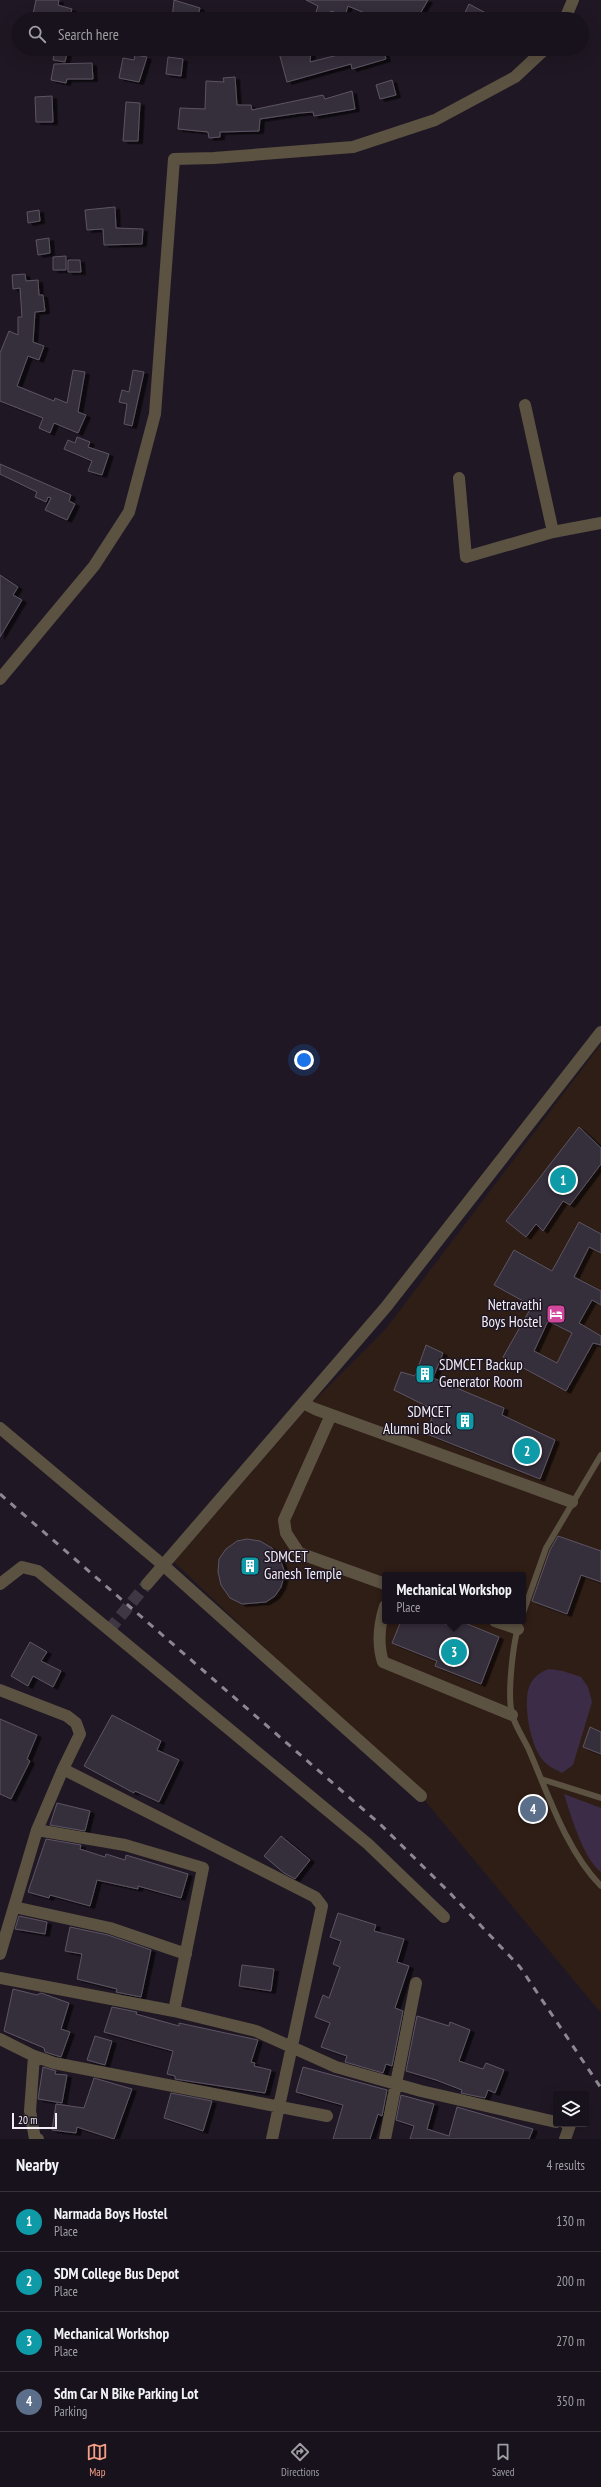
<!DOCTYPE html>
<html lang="en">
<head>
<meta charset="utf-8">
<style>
	:root { --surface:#17121b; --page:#201b24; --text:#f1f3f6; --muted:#9e9ea3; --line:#36323a; --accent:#f49e86 }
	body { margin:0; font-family:"PT Sans Narrow",sans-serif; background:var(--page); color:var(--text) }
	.controls { position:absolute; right:12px; bottom:12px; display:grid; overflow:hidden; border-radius:4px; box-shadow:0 4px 16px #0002 }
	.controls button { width:36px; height:36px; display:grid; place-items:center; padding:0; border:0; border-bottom:1px solid var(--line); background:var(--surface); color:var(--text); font:20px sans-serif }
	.scale { position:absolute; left:12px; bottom:10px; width:45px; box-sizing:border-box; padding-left:4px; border:2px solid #f3eef7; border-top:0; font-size:11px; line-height:14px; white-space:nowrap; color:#f3eef7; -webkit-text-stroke:3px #1f1824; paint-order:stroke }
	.you { position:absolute; left:304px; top:1060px; width:14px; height:14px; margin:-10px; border:3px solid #fff; border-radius:50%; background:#1a73e8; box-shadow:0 0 0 6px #1a73e833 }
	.badge { display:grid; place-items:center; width:26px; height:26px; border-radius:50%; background:var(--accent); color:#fff; font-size:13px; font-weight:700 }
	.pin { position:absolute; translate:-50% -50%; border:2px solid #fff; box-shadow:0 1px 4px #0006 }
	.popup { position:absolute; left:382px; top:1572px; width:144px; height:52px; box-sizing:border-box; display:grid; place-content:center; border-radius:4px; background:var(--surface); filter:drop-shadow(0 1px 3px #0005); font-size:13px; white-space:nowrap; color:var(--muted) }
	.popup b { font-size:15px; color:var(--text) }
	.popup::after { content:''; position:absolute; left:50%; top:100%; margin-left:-8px; border:8px solid transparent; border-top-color:var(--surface) }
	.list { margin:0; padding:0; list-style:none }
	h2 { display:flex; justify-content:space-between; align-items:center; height:52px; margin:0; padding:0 16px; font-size:17px }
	h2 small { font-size:13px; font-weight:400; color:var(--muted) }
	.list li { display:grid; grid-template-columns:26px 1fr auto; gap:12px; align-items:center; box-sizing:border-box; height:60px; padding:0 16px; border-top:1px solid var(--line) }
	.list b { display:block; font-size:15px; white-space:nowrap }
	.list p { margin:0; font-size:13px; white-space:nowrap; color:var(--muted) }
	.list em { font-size:13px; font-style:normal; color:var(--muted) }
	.icon { flex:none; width:22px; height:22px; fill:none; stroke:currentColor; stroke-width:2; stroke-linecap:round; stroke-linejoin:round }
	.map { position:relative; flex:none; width:601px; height:2139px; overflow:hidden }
	.search { position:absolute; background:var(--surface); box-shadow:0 4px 16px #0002; left:12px; right:12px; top:12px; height:44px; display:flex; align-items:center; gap:10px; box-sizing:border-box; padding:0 14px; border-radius:22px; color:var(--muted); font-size:15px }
	.sheet { height:292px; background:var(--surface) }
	nav { display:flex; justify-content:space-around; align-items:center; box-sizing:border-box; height:56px; border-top:1px solid var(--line); background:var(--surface); font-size:11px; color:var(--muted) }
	nav a { display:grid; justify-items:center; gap:2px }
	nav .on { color:var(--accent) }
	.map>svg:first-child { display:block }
	.education { fill:#2f1e16; fill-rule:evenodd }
	.green { fill:#3c2c47 }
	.building { fill:#362e3b; stroke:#5d5463; fill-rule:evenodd; filter:url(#shadow) }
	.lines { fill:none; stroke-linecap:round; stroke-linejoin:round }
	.street-tunnel { stroke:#3f3844; stroke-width:12; stroke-dasharray:12 6; stroke-linecap:butt }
	.lane { stroke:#5c5242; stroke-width:6 }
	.street { stroke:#5c5242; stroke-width:12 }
	.rail { stroke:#8d8792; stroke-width:3; stroke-dasharray:7 7; stroke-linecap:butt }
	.labels { text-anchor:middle; stroke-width:3; stroke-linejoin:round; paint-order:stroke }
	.poi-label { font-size:15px; fill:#f3eef7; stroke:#1f1824; text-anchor:end }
</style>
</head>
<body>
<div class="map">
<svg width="601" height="2139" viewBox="0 0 601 2139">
	<defs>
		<filter id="shadow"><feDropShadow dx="4.5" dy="2.5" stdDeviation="0" flood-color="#0009"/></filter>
	</defs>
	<rect width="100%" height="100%" fill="#1f1824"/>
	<path class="education" d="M601,1044V2013L421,1796L174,1562L309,1406L385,1330ZM385,1575H523V1621H385Z"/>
	<path class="green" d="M549,1669L563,1671L581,1677L588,1687L592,1702L573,1765L562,1773C555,1769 547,1766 542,1759C530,1744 523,1704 529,1687C533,1677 540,1672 549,1669Z
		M564,1794L601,1808V1872C583,1858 571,1816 564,1794Z"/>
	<path class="building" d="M36,0H59L58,5L72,9L69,19H32Z
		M174,0L200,8L197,19H172Z
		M306,0H428L417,19H379L348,6L345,16L331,11L329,17L316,12L318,6Z
		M469,4L497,19H462Z
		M55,49H68L65,62L53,60Z
		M278,49H311L310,62L350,52V49H383L386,59L352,69L351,64L287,82Z
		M135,55L147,57L139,82L119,78L123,58L134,60Z
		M168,57L183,59L181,76L166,74Z
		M92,63L93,79H67L66,83L51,80L54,64Z
		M235,77L237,105H251L252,110L323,95L325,99L352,91L355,109L314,116L313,112L300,113L260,119L259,131L220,132V137L209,138L208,132L178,129L180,108L205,109L206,81L224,82L223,78Z
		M392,80L396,95L380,99L376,85Z
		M52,96L53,122H36L35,97Z
		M126,102L140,103L138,141H123Z
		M115,207L116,228L143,229L142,244L104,245L103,229L87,230L85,210Z
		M39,210L40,221L28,223L27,212Z
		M49,238L50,253L38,255L36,240Z
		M66,256V270H53V257Z
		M68,260H80L81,272H68Z
		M25,274L26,281L38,280L39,295H43L45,311L35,312L33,342L44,346L39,360L28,356L17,386L54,401L55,398L67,403L73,370L85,372L78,412L86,415L78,433L54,423L50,433L39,428L43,418L0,401V353L9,331L18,335V317H22L20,288L13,289L12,275Z
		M133,370L144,372L132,426L124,424L127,404L119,402L122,390L129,392Z
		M77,437L90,442L88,447L109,454L102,475L88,471L92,461L64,449L68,440L75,443Z
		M0,464L71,495L69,501L75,504L67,520L45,510L51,498L48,497L46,502L35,497L37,492L0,474Z
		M0,575L18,587L13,595L22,600L0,637Z
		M579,1127L601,1148V1164L570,1205L563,1201L543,1231L536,1224L526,1237L506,1221Z
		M579,1222L601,1234V1253L589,1247L574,1277L601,1291V1305L592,1300L579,1323L601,1336V1345L593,1343L566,1391L503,1357L532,1306L494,1285L514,1250L552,1271ZM548,1321L572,1333L557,1363L534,1351Z
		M426,1345L443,1353L433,1378L504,1408L502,1415L555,1440L540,1479L427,1434L434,1410L394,1390L401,1372L415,1376Z
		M558,1536L601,1551V1582L581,1575L567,1614L532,1601L550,1550Z
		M247,1539L260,1541L272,1548L280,1559L285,1573L281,1587L275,1596L266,1602L242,1604L230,1598L221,1585L218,1572L219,1559L226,1549L237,1541Z
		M401,1621H438L453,1627L455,1621H460L499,1637L481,1684L435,1666L437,1661L392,1643Z
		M30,1642L47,1652L41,1661L61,1671L53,1687L33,1676L28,1686L11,1676Z
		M112,1715L161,1741L157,1750L179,1760L159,1802L135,1791L134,1793L84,1766Z
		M0,1719L37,1735L27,1759L30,1761L11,1799L0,1794Z
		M590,1727L601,1732V1754L583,1747Z
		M57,1803L90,1811L85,1831L50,1825Z
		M281,1836L310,1860L295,1879L284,1873L264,1856Z
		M46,1839L81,1845L80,1849L105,1857L106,1854L125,1860L126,1855L188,1874L181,1898L138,1886V1889L97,1880L90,1906L50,1895L49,1898L28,1892Z
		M338,1913L376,1925L374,1931L404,1939L397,1962L409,1966L395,2008L403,2011L392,2066L386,2064L383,2073L345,2062L347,2056L321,2047L330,2023L315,2017L323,1995L329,1998L340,1967L333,1964L341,1941L330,1937Z
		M19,1916L47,1922L45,1934L15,1929Z
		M70,1927L108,1935L151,1950L141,1997L116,1992L117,1989L77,1979L82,1954L65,1951Z
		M242,1965L274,1969L271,1991L239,1986Z
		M13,1989L37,1995L41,1993L69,2003L61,2029L70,2032L61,2057L45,2052L44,2048L4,2031Z
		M112,2007L137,2012L136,2014L179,2026V2023L258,2040L251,2062L255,2063L254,2066L271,2070L265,2093L175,2079V2076L167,2074L173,2051L104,2032Z
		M417,2016L449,2026L450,2022L470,2030L459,2061L483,2069L486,2063L504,2070L495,2093L488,2090L485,2098L461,2093L462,2090L436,2080L406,2071Z
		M95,2036L112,2041L105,2065L87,2060Z
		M43,2067L56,2071L55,2074L67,2075L62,2103L38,2099Z
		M303,2067L387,2090L382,2116L378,2114L370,2139H333L343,2105L296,2092Z
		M94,2078L132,2089L114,2139L77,2127L76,2133L52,2130L56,2104L84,2108Z
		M171,2093L212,2101L203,2131L164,2118Z
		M401,2095L434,2104L427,2129L449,2136L457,2107L533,2129L529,2139H410L414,2126L396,2120Z"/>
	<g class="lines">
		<path class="street-tunnel" d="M109,1630L147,1584"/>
		<path class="lane" d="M523,1613L546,1548L601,1455
			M520,1621C513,1641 507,1694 512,1714C515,1726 524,1739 529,1750C548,1794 567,1852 601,1886
			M541,1779L601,1798"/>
		<path class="street" d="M565,19L573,0
			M525,405L553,532
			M459,478L466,557L553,532L601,523
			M0,679L94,566L129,512L155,414L174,159L214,158L353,147L435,120L515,77L545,49
			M303,1403L315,1409L572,1502
			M331,1415L284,1520L286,1533L299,1553L385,1584
			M0,1428L163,1565L421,1796
			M0,1584L22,1567L38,1571L368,1844L444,1917
			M147,1584L386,1307L601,1032
			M385,1606C379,1625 377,1643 383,1662L512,1715
			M495,1621L518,1629
			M0,1690L67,1716L76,1723L80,1734L63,1769L315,1897L322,1906L272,2139
			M37,1830L125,1845L203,1868L174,2011
			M14,1907L110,1928L186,1954
			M0,1954L37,1830L63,1769
			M0,1978L174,2011L256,2031L336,2067L421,2091L556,2122
			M0,2039L34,2056L54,2063L327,2116
			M34,2056L30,2111L35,2139H38
			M385,2139L416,1983
			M565,2139L570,2125L566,2124"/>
		<path class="rail" d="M0,1494L380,1824L449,1892L520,1967L601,2088"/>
	</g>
	<defs>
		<symbol id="hotel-square" viewBox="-11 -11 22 22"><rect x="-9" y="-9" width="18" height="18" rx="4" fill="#d1479c" stroke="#1f1824"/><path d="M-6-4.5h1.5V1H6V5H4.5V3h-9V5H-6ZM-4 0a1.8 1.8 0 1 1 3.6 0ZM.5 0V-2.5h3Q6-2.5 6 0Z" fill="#fff"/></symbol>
		<symbol id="building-square" viewBox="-11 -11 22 22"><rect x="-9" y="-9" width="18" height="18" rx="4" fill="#0f9aa8" stroke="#1f1824"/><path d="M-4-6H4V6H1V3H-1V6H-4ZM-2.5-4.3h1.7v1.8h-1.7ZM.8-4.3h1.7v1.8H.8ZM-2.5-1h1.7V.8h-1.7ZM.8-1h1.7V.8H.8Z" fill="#fff"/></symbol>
	</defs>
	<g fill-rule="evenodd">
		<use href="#hotel-square" x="545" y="1303" width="22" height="22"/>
		<use href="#building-square" x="414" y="1363" width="22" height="22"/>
		<use href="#building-square" x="454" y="1410" width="22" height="22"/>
		<use href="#building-square" x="239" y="1555" width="22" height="22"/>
	</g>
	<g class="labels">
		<g class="poi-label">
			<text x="542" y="1310">Netravathi<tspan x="542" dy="17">Boys Hostel</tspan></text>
			<text x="439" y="1370" text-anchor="start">SDMCET Backup<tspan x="439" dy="17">Generator Room</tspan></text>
			<text x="451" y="1417">SDMCET<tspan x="451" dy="17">Alumni Block</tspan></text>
			<text x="264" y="1562" text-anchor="start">SDMCET<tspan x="264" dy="17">Ganesh Temple</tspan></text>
		</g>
	</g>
</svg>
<div class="controls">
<button><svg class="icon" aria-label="layers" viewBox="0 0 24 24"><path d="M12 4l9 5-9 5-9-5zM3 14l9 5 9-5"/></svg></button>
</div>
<div class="scale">20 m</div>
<div class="you"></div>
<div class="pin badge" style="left:563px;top:1180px;background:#0f9aa8">1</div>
<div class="pin badge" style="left:527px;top:1451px;background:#0f9aa8">2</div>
<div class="pin badge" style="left:454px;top:1652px;background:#0f9aa8">3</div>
<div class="popup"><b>Mechanical Workshop</b>Place</div>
<div class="pin badge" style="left:533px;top:1809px;background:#5c6f8a">4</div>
<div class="search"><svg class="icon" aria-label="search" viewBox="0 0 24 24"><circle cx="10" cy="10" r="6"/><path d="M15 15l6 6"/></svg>Search here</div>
</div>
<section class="sheet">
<h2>Nearby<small>4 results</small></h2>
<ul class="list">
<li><span class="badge" style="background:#0f9aa8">1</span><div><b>Narmada Boys Hostel</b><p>Place</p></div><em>130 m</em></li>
<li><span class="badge" style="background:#0f9aa8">2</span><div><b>SDM College Bus Depot</b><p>Place</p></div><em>200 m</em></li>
<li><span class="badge" style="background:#0f9aa8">3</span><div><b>Mechanical Workshop</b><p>Place</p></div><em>270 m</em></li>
<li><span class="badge" style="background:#5c6f8a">4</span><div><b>Sdm Car N Bike Parking Lot</b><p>Parking</p></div><em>350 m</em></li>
</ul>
</section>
<nav>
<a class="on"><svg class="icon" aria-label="map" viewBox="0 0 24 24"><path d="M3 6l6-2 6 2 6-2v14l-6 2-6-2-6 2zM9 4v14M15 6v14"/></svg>Map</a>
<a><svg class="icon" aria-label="directions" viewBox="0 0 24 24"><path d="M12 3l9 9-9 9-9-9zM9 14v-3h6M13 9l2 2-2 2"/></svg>Directions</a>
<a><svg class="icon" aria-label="saved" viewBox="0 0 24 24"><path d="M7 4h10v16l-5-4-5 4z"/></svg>Saved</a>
</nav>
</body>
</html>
